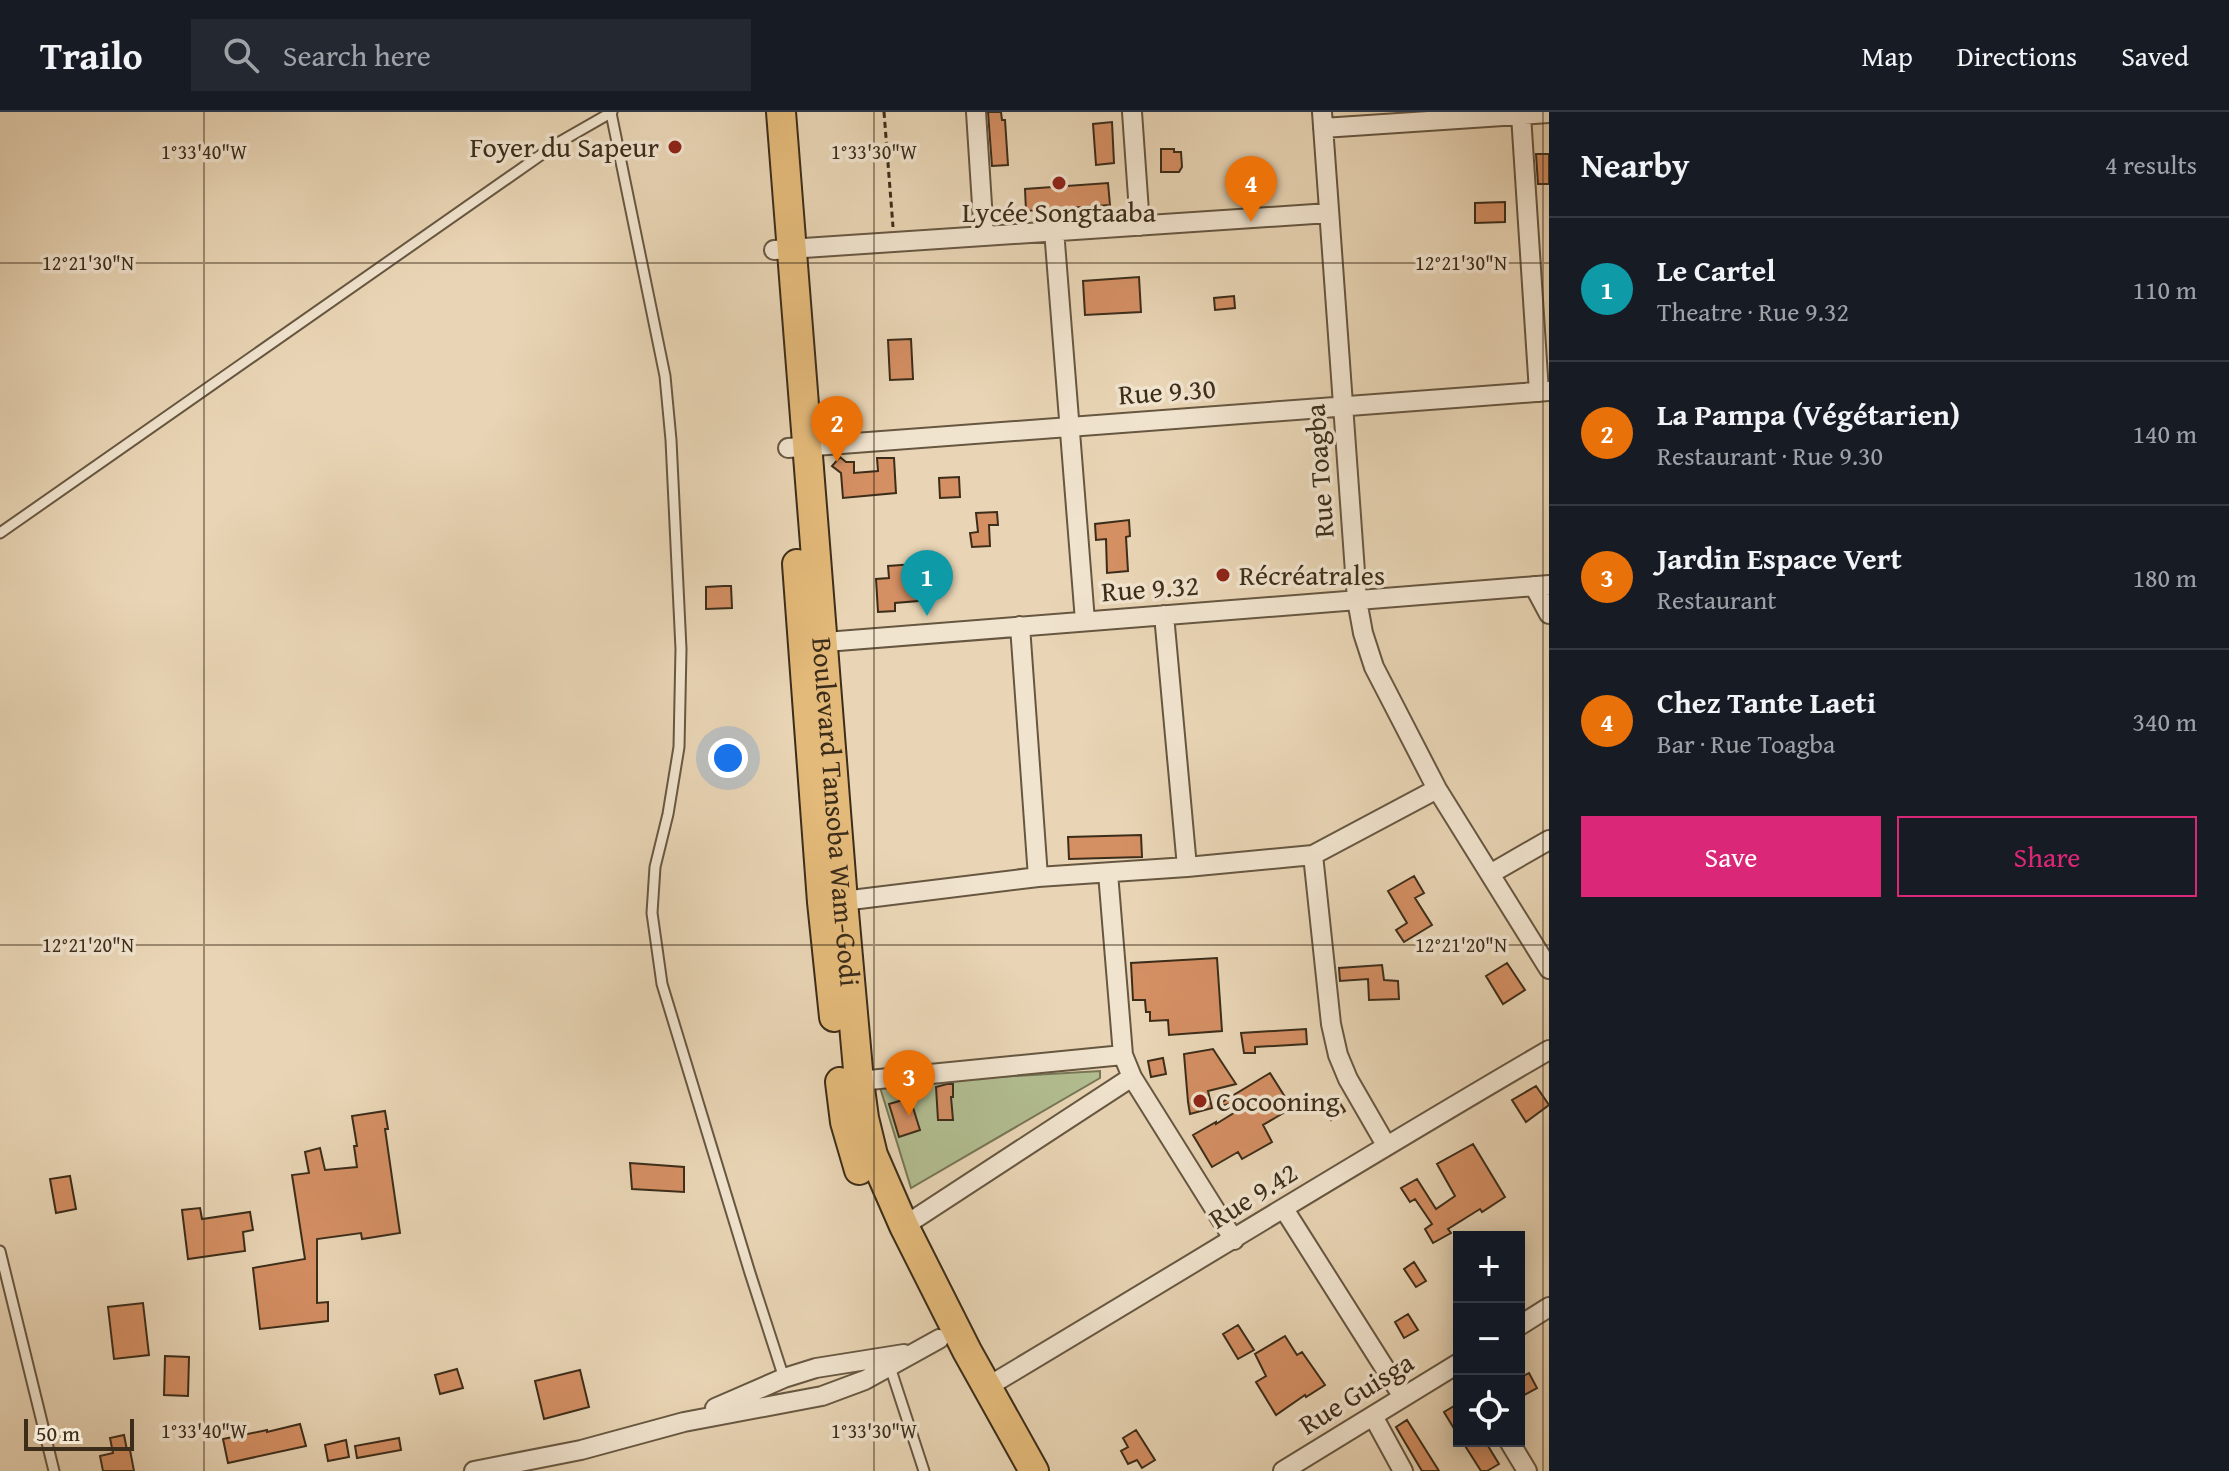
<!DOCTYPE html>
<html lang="en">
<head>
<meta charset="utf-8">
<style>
	:root { --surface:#171b24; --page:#242831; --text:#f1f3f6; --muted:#9ea1a6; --line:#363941; --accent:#db2777 }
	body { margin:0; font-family:"Gentium Book Plus",serif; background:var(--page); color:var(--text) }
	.controls { position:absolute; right:24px; bottom:24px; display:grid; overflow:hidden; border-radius:0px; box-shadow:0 4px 20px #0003 }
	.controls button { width:72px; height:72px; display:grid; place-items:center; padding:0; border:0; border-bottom:2px solid var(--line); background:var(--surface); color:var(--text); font:40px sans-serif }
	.scale { position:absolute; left:24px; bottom:20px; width:110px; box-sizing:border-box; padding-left:8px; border:4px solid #3c2d1a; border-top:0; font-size:22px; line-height:28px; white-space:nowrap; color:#3c2d1a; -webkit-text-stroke:6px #f1e4cf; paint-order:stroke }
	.you { position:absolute; left:728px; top:646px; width:28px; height:28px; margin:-20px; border:6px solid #fff; border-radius:50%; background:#1a73e8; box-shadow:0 0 0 12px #1a73e833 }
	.badge { display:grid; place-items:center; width:52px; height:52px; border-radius:50%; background:var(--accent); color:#fff; font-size:26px; font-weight:700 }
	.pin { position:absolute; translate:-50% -66px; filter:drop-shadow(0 2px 4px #0008) }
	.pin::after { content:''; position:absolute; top:42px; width:28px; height:24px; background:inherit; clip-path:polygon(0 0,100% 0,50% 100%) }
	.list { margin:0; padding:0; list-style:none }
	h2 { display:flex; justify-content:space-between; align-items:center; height:104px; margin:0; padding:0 32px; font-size:34px }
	h2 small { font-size:26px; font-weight:400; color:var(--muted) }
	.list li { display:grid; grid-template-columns:52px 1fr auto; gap:24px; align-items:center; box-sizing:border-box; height:144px; padding:0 32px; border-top:2px solid var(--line) }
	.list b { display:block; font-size:30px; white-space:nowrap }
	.list p { margin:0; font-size:26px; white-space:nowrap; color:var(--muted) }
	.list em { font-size:26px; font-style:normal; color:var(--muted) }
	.actions { display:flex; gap:16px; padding:24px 32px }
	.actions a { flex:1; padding:18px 0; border:2px solid var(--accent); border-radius:0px; text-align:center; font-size:28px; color:var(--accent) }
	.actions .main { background:var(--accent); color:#fff }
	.icon { flex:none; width:44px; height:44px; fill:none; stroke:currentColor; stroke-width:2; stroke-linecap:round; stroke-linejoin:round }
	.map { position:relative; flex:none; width:1549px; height:1359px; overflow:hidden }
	header { display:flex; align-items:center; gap:48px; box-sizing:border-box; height:112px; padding:0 40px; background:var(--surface); border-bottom:2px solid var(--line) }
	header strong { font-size:38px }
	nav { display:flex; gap:44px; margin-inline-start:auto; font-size:28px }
	.search { width:560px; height:72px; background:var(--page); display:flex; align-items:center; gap:20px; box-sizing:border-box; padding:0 28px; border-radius:0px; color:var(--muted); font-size:30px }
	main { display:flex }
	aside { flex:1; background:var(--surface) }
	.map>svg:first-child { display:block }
	.green { fill:#b2be91; stroke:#777656; stroke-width:2 }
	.building { fill:#d48f63; stroke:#3c2d1a; stroke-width:2 }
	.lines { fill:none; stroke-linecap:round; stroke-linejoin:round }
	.lane-casing { stroke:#675741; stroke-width:13 }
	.street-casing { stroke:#675741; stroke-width:22 }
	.primary-casing { stroke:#3c2d1a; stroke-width:32 }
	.path { stroke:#3c2d1a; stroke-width:3; stroke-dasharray:6 4; stroke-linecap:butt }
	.lane { stroke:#f1e4cf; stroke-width:9 }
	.street { stroke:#f1e4cf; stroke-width:18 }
	.primary { stroke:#e4ba7a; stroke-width:28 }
	.ticks { fill:none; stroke:#3c2d1a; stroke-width:2; stroke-opacity:0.45 }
	.poi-dot { fill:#8f2418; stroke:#f1e4cf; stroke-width:3 }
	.labels { text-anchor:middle; stroke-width:7; stroke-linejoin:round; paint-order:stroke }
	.poi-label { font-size:28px; fill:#3c2d1a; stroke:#f1e4cf; text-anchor:start }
	.street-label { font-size:28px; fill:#3c2d1a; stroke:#f1e4cf }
	.ticks-label { font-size:20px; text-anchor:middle; fill:#3c2d1a; stroke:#f1e4cf; stroke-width:7; stroke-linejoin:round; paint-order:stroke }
</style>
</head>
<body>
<header>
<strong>Trailo</strong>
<div class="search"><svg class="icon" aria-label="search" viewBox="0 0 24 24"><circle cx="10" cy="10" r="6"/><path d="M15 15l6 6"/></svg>Search here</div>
<nav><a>Map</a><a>Directions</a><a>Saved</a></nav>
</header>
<main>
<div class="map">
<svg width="1549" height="1359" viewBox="0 0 1549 1359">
	<rect width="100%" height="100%" fill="#e9d5b5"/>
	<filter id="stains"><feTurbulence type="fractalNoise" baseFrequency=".0025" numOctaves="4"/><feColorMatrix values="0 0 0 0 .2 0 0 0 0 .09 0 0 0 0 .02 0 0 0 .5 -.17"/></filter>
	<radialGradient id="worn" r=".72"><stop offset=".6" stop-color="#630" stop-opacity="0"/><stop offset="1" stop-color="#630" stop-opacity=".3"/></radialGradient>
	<path class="green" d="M1100,959V966L911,1076L879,972Z"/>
	<path class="building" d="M988,0H1001L1002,8H1005L1008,53L992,54Z
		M1112,10L1114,51L1096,53L1093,12Z
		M1161,37H1174V40H1181L1182,55L1179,60H1161Z
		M1536,42H1549V72H1538Z
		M1108,71L1110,93L1026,99L1025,77Z
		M1505,90V110L1475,111V91Z
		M1139,165L1141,200L1085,203L1083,169Z
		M1234,184L1235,196L1215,198L1214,186Z
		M911,227L913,267L890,268L888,228Z
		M840,345L846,350H854V361L878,359L877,346H894L896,381L843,386L841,361L832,354Z
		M959,365L960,385L940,386L939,366Z
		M997,400L998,413H989L990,434L972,435L970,421L978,420L976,401Z
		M1129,408L1130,424L1126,425L1128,459L1107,461L1106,427L1096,428L1095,412Z
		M915,452L918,489L895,491V499L878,500L876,467L889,466L888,454Z
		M724,474H731L732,496L706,497V475Z
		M1141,723L1142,745L1069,747L1068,725Z
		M1414,764L1424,781L1415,786L1432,813L1404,830L1396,818L1407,811L1388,779Z
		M1217,846L1222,919L1169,923L1168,908L1150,909V900H1146L1145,888H1133L1131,851Z
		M1507,851L1525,878L1503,892L1486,864Z
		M1382,853L1384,868L1398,869L1399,887L1369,888L1368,867L1340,869L1339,856Z
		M1306,917L1307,932L1255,935V941H1244L1241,921Z
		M1213,937L1236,972L1208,979L1212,996L1190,1002L1188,990L1184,942Z
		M1163,946L1166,962L1151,965L1148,949Z
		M1270,961L1292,996L1263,1013L1272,1030L1242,1047L1238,1040L1212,1055L1193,1023L1216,1010V1012L1258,986L1220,994L1219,992Z
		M947,972H953V985H951L953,1008H938L936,975Z
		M1536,974L1549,993L1526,1010L1512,988Z
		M1336,985L1345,999L1331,1008L1322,994Z
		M910,986L920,1018L899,1025L889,992Z
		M385,999L388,1017H385L400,1121L362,1127L361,1121L317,1127V1191L328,1190V1209L260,1217L253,1156L305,1147L292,1063L309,1061L305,1040L320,1036L325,1058L357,1055L354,1034H357L352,1004Z
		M1473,1032L1505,1085L1482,1100L1480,1097L1448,1117L1451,1121L1433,1131L1425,1117L1432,1112L1415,1087L1410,1090L1401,1076L1417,1067L1436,1097L1455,1084L1437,1052Z
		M630,1051L684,1055V1080L632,1077Z
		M70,1064L76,1097L56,1101L50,1067Z
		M200,1096L202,1107L250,1100L253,1118L243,1120L245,1139L188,1147L182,1098Z
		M1414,1150L1426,1169L1416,1175L1404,1157Z
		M143,1191L149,1243L114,1247L108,1195Z
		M1408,1202L1418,1218L1404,1226L1395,1210Z
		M1238,1213L1254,1238L1238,1247L1223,1222Z
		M1285,1224L1297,1243L1302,1240L1325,1273L1306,1285L1305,1283L1276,1303L1256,1270L1266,1264L1255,1242Z
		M165,1244L189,1245L188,1284L164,1283Z
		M457,1257L463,1276L440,1282L435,1263Z
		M580,1258L589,1295L544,1307L535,1269Z
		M1529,1261L1537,1276L1519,1286V1266Z
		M1459,1291V1325L1444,1300Z
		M1407,1308L1439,1359H1422L1403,1327L1396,1315Z
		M300,1312L306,1334L228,1351L223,1327L267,1318V1320Z
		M1136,1318L1155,1348L1142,1356L1137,1348L1128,1352L1121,1339L1128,1335L1123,1326Z
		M124,1323L127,1338H130L134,1359H103L100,1344L113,1341L110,1326Z
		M399,1326L401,1338L357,1346L355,1334Z
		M346,1328L349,1345L328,1349L325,1333Z
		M1462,1329H1485L1499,1352L1487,1359H1481Z"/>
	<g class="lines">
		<defs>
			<path id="lane" d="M611,1L665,264L671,328L681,537L679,635L668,702L655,755L652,801L662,872L750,1161L784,1266
				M0,421L558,31L612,0
				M0,1139L54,1359
				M889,1252L924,1359"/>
			<path id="street" d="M976,0L984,124
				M1132,0L1140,114
				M1322,0L1357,488L1363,521L1374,555L1437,677L1549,857
				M1521,3L1539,280
				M1323,16L1549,1
				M1054,118L1085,509
				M774,138L1329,101
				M788,336L1549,279
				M1534,474L1549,502
				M1164,503L1187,755
				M1020,514L1038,765
				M813,531L1549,473
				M1313,743L1331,912L1338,943L1348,967L1386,1033
				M1108,761L1123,943L1132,965L1234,1128
				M1490,762L1549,728
				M843,789L1038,765L1187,755L1313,743L1437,677
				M859,969L1123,943
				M1284,1097L1403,1285
				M904,1114L1132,965
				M1519,1214L1549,1195
				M987,1275C1175,1163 1360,1048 1549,938
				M715,1296L784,1266L816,1256L904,1242
				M1373,1304L1403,1359
				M1509,1329L1527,1359
				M474,1359L581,1338L684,1310L822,1284L865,1268L939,1227
				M1283,1359L1459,1251"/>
			<g id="primary">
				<path id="s1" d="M781,0L843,789L859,969L864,1006L873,1043L904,1114L967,1239L1034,1359"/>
				<path d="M797,452L822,790L834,905"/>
				<path d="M840,970L845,1010L859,1058"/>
			</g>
		</defs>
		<use href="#lane" class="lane-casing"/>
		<use href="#street" class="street-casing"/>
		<use href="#primary" class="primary-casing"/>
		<path class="path" d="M884,0L893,115"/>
		<use href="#lane" class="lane"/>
		<use href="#street" class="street"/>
		<use href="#primary" class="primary"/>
	</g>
	<path class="ticks" d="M204,0V1359M874,0V1359M1543,0V1359M0,151H1549M0,833H1549"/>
	<g class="poi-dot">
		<circle cx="675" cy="35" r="8"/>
		<circle cx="1059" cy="71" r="8"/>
		<circle cx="1223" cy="463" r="8"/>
		<circle cx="1200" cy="989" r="8"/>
	</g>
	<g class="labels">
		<g class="poi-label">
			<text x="659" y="45" text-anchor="end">Foyer du Sapeur</text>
			<text x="1059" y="110" text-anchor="middle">Lycée Songtaaba</text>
			<text x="1239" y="473">Récréatrales</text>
			<text x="1216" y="999">Cocooning</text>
		</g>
		<g class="street-label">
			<text transform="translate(1167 279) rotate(-4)" y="10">Rue 9.30</text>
			<text transform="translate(1319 359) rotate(-94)" y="10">Rue Toagba</text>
			<text transform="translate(1150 476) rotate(-4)" y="10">Rue 9.32</text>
			<text dy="10" stroke="none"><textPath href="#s1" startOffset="702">Boulevard Tansoba Wam-Godi</textPath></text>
			<text transform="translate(1253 1083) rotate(-32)" y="10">Rue 9.42</text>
			<text transform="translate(1356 1281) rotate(-32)" y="10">Rue Guisga</text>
		</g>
	</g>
	<g class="ticks-label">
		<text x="204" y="47">1°33'40"W</text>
		<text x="874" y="47">1°33'30"W</text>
		<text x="88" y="158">12°21'30"N</text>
		<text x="1461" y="158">12°21'30"N</text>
		<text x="88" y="840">12°21'20"N</text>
		<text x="1461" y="840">12°21'20"N</text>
		<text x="204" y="1326">1°33'40"W</text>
		<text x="874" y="1326">1°33'30"W</text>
	</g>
	<rect width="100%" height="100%" filter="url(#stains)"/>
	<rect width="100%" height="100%" fill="url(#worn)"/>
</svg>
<div class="controls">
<button>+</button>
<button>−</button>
<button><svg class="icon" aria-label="locate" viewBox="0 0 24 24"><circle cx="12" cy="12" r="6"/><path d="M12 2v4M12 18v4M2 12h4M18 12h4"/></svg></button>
</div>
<div class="scale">50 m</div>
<div class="you"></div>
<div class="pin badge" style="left:927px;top:504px;background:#0f9aa8">1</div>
<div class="pin badge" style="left:837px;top:350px;background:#e8710a">2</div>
<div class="pin badge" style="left:909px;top:1004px;background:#e8710a">3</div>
<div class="pin badge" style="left:1251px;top:110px;background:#e8710a">4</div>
</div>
<aside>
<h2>Nearby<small>4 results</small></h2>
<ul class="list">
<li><span class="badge" style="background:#0f9aa8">1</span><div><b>Le Cartel</b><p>Theatre · Rue 9.32</p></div><em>110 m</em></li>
<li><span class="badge" style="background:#e8710a">2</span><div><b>La Pampa (Végétarien)</b><p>Restaurant · Rue 9.30</p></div><em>140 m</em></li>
<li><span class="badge" style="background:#e8710a">3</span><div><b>Jardin Espace Vert</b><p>Restaurant</p></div><em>180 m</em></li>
<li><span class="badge" style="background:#e8710a">4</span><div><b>Chez Tante Laeti</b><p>Bar · Rue Toagba</p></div><em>340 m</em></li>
</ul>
<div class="actions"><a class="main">Save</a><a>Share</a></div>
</aside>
</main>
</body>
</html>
